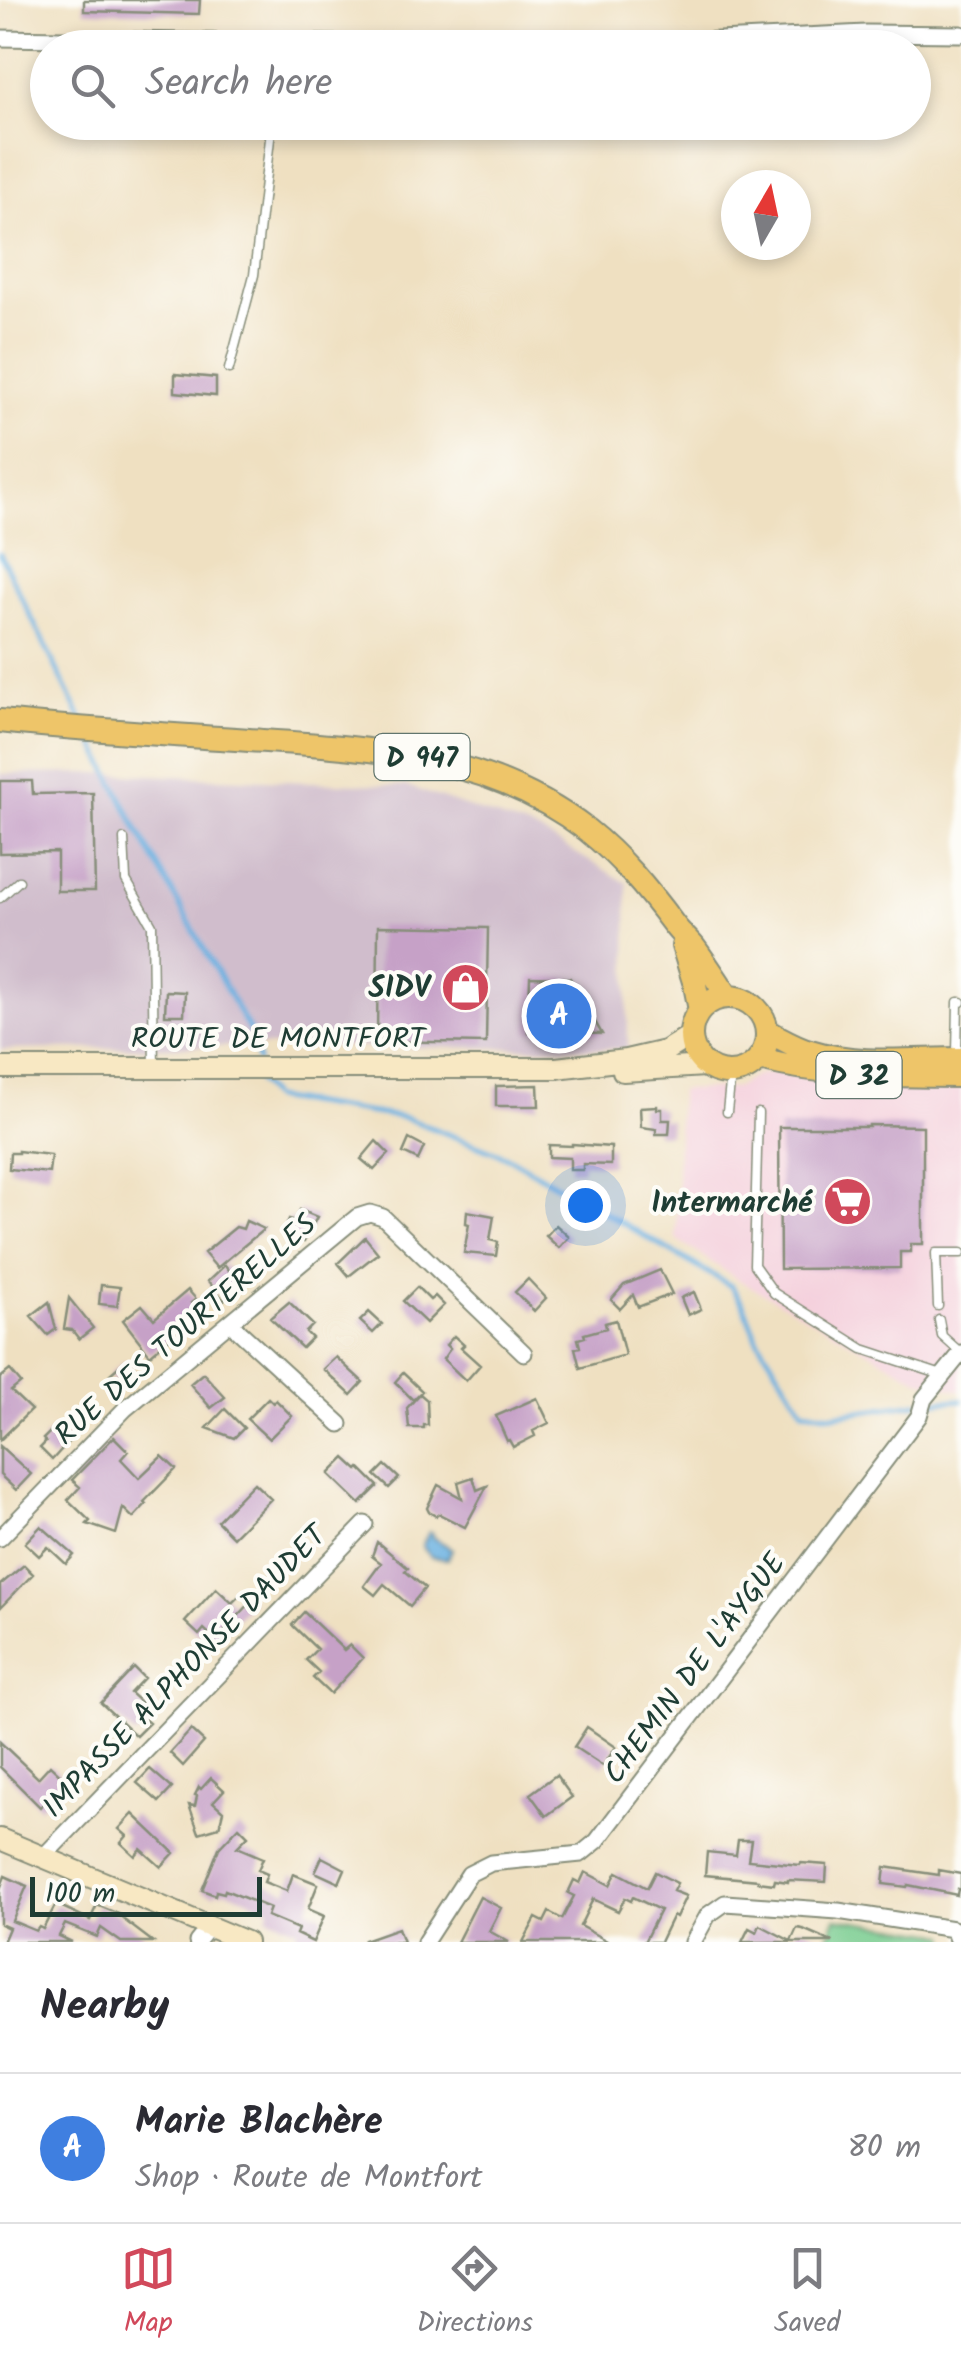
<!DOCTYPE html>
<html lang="en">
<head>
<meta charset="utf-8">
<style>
	:root { --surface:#fff; --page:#f2f2f3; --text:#2b2b33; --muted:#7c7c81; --line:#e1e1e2; --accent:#d1495b }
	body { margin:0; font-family:Kalam,sans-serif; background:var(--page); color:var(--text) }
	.compass { position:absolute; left:721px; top:170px; width:90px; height:90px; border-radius:50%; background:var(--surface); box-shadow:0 5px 15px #0003; rotate:9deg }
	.scale { position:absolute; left:30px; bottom:25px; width:232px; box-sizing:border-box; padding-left:10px; border:5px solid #1f3d34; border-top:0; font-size:28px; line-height:35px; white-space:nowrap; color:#1f3d34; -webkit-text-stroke:8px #fdfcf7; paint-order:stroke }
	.you { position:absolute; left:585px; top:1205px; width:35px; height:35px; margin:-25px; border:8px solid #fff; border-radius:50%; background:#1a73e8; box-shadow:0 0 0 15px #1a73e833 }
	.badge { display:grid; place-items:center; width:65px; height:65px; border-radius:50%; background:var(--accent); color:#fff; font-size:32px; font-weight:700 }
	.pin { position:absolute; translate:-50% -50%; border:5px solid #fff; box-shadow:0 2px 10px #0006 }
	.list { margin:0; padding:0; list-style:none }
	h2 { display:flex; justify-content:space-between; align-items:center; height:130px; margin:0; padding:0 40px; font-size:42px }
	h2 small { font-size:32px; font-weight:400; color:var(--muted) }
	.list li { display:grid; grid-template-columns:65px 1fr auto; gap:30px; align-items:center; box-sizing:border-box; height:150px; padding:0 40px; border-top:2px solid var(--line) }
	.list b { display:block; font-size:38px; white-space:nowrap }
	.list p { margin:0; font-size:32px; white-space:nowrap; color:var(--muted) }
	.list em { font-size:32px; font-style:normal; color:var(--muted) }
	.icon { flex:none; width:55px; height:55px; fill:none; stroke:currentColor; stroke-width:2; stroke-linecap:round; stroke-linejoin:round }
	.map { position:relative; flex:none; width:961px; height:1942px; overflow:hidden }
	.search { position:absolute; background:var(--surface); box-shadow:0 5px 15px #0003; left:30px; right:30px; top:30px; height:110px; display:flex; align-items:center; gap:25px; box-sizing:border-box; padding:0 35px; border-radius:55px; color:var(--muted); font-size:38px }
	.sheet { height:280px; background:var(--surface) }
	nav { display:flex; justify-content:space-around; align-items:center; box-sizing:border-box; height:140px; border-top:2px solid var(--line); background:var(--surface); font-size:28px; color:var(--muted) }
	nav a { display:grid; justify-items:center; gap:5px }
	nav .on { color:var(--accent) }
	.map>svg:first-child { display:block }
	.built { fill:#f4cfdc }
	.industrial { fill:#d0bdcc }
	.green { fill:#78cc8f; stroke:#4c8462; stroke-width:2.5 }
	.water { fill:#6bb1e1; stroke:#45778a; stroke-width:2.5 }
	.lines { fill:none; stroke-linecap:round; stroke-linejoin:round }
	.stream { stroke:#6bb1e1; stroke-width:5 }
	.building { fill:#c6a1c7 }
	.lane-casing { stroke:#878e7a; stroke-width:11 }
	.street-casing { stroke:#878e7a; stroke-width:19 }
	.secondary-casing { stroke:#878e7a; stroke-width:24 }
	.primary-casing { stroke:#878e7a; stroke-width:26 }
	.lane { stroke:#fff; stroke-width:8 }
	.street { stroke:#fff; stroke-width:15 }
	.secondary { stroke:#f8e8c3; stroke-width:20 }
	.primary { stroke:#eec569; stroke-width:22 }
	.labels { text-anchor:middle; stroke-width:8; stroke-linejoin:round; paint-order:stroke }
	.shield { fill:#fdfcf7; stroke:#62766e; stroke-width:2.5 }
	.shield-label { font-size:28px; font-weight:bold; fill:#1f3d34 }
	.poi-label { font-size:30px; font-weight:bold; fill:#1f3d34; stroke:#fdfcf7; text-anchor:end }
	.street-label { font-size:30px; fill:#1f3d34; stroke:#fdfcf7 }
</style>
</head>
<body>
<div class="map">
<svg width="961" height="1942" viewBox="0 0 961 1942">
	<rect width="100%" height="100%" fill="#fdfcf7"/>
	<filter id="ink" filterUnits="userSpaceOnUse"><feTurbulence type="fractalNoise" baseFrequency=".01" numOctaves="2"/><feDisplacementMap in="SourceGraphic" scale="20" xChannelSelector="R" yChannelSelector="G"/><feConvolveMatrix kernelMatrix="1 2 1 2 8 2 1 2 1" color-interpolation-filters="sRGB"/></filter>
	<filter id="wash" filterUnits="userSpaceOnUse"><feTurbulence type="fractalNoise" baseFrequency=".0048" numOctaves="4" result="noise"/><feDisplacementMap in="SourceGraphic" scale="40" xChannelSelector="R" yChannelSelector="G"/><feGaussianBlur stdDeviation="2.25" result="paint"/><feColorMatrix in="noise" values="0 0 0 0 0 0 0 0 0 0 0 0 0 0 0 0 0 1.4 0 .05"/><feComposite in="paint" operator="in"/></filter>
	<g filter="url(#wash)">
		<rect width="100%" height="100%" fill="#efe0c1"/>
		<path class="built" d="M774,1072L831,1083L961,1086V1391L920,1380L737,1279L676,1239L679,1090L737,1088L754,1076Z"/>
		<path class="industrial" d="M98,773L407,786L540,832L627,883L628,1049L244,1046L0,1050V774Z"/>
		<path class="green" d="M836,1918L947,1935L948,1942H826Z"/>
		<path class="water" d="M429,1532L433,1534V1537L452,1549L447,1559L431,1557L422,1546Z"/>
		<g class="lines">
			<path class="stream" d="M0,554L82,720
				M92,739L136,827L253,1037L258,1061
				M258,1072V1081L272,1098L406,1118L510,1158L731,1286L743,1304L757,1338L803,1410L833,1415L918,1403
				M929,1402L961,1400"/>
		</g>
		<g id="blocks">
			<path class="building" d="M84,0H200L199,14L84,11Z
				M175,374L216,378V396L175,392Z
				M0,781H32L33,794L93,793L95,891H57V852L0,853Z
				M378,926L488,928L486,1043L377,1041Z
				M530,977L570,978L602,1034L528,1032Z
				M166,991L185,992L184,1015H165Z
				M538,1085L539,1106H496V1086Z
				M657,1106V1109H662V1120H670L669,1134H656V1129L641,1127L640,1107Z
				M869,1125L923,1126V1244H911V1252H900V1268L780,1269L779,1127H869Z
				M409,1139L424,1147L418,1160L403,1153Z
				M376,1141L389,1154L374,1170L361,1159Z
				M572,1144L611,1147V1165L583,1164V1170H570V1158L549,1157V1145L572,1146Z
				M18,1151L51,1155L49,1173L9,1169L10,1153H18Z
				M300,1210L317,1217L304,1242L283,1234L289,1219L296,1221Z
				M467,1211L494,1216L490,1240L498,1242L496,1256L464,1253L469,1224L466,1223Z
				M246,1221L264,1229L217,1268L204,1253L236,1227L243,1229Z
				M556,1225L569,1237L559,1248L546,1236Z
				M365,1237L378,1253L349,1276L338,1263Z
				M225,1265L241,1286L224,1300L208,1281Z
				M660,1270L672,1294L638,1307L633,1295L620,1309L611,1300L624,1285Z
				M528,1279L546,1298L534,1311L515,1292Z
				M101,1285L120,1287L117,1306L99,1304Z
				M417,1287L430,1300L435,1296L444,1305L426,1323L403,1301Z
				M188,1290L196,1299L191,1303L197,1310L168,1333L171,1337L150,1355L123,1320L142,1305L154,1319Z
				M694,1292L701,1309L688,1315L681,1298Z
				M69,1298L93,1328L79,1339L72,1330L64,1329Z
				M49,1302L56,1329L48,1335L31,1316Z
				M289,1302L313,1325L306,1332L312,1338L302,1348L270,1318Z
				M369,1312L382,1324L373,1333L360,1321Z
				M616,1320L625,1355L580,1368L575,1348L580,1347L578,1339L585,1337L584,1334L606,1328L605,1323Z
				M454,1336L464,1345L461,1348L480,1365L466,1381L443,1359L450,1349L446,1345Z
				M336,1357L363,1382L351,1395L323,1369Z
				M125,1361L135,1373L122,1389L110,1374Z
				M10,1370L21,1383L11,1391L31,1410L0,1440V1378Z
				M203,1373L225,1397L211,1408L190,1384Z
				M403,1373L422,1391L413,1400L395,1382Z
				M420,1394L427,1400L428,1425H424V1428H409L407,1408Z
				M268,1398L273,1403L276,1400L292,1416L269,1439L247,1419Z
				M537,1398L549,1423L533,1431L535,1436L513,1447L509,1440L507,1441L496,1416Z
				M225,1409L244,1428L234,1438L207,1428Z
				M55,1427L69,1441L52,1460L40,1448L46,1442L43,1439Z
				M114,1437L128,1451L121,1459L139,1478L162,1456L176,1469L144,1502L146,1504L133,1518L123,1508L116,1534L87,1524L90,1521L68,1500L80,1487L72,1480Z
				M0,1446L31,1474L16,1490L0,1475Z
				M345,1458L358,1470L360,1468L378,1486L360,1504L329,1474Z
				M385,1465L399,1478L389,1488L375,1475Z
				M473,1477L477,1490L487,1486L465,1527L439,1514L436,1516L429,1512L427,1508L438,1485L462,1498L458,1482Z
				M254,1483L271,1499L233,1537L217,1521Z
				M41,1526L74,1555L66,1564L48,1547L39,1556L25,1543Z
				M377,1542L408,1568L405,1571L425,1588L410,1606L384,1584L375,1595L364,1586L381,1563L372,1556Z
				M24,1565L33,1574L0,1608V1585Z
				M216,1588L232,1603L243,1592L252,1601L216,1640L204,1629L199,1635L185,1622Z
				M304,1612L344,1650L350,1645L363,1658L330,1694L313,1678L319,1672L306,1660L317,1649L292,1625Z
				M134,1668L144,1678L130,1693L150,1711L143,1718L149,1723L136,1736L101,1703Z
				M587,1727L616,1747L603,1766L574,1747Z
				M191,1730L204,1742L183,1766L170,1753Z
				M0,1742L38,1778L50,1765L66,1780L40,1807L0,1767Z
				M150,1769L172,1788L159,1802L137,1783Z
				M556,1775L572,1797L546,1816L530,1794Z
				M211,1778L224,1790L213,1802L223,1811L219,1827L199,1833L189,1805L195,1806L197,1796L195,1795L199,1787L201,1789Z
				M133,1814L174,1853L161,1867L141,1849L135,1856L121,1843L127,1836L119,1829Z
				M239,1827L248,1836L237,1847L263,1858L258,1870L267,1874L264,1882L287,1891L293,1874L318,1884L308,1909L324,1916L313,1942L296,1934L298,1929L267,1916L270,1908L225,1890L224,1893L216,1891L215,1895L202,1890L219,1848Z
				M738,1840H751L748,1860L800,1865L801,1863L827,1865L826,1882L788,1880V1882L775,1880L774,1884L758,1882V1880L705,1875L707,1852L736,1855Z
				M322,1857L345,1869L339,1883L315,1872Z
				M885,1867L939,1875V1870L961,1874V1890L958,1889L957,1895L908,1885L907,1887L883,1884Z
				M585,1872L610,1885L617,1872L647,1888L655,1872L677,1883L673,1891L686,1896L676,1917L673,1915L660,1942H644L660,1910L633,1897L631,1901L625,1898L618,1911L593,1899L580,1926L609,1942H523L536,1918L544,1922L549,1912L562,1919L574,1896L568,1893L574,1880L580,1883Z
				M5,1876L27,1886L12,1921L36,1931L39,1927L43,1929L56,1904L90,1920L97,1905L121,1915L120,1917L153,1942H121L101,1928L97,1937L65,1924L59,1936L72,1942H3L9,1928L0,1924V1889Z
				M480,1897L501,1908L489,1931L509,1942H457Z
				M760,1925L791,1941L797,1928L803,1929L833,1942H742L749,1928L757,1932Z
				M398,1928L403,1942H365L364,1940Z"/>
		</g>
	</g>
	<g filter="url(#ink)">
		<use href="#blocks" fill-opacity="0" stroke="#878e7a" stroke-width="2.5"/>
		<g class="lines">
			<defs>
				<path id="lane" d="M229,369L254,275L272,122
					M124,839L126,880L152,925L154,1068
					M0,898L19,881
					M957,1054L958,1002H961
					M727,1112L731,1074
					M758,1113L754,1265L774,1293L863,1349L942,1375
					M938,1306L936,1253H961
					M939,1320L942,1336L961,1353"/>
				<path id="street" d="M0,38L575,47L866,33L961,34
					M230,1323L340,1424
					M0,1538L125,1409L357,1217L370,1213L383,1217L524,1353
					M43,1857L365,1524
					M197,1942L210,1926
					M425,1942L469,1874L491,1863L581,1854L597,1841L919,1416L924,1399L961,1353
					M693,1942L708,1915L725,1903L838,1911L953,1929L958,1942"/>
				<path id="secondary" d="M0,1068H556L626,1060L665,1051L691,1035
					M623,1071L705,1066
					M0,1839L246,1942"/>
				<path id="primary" d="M0,721C83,730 166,734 249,740C369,748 487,753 587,830C621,857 648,890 674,925C680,933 687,939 694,947C706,963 717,980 728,997
					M683,946L695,985L700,1010
					M691 1035a38 38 0 1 1 76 0a38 38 0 1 1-76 0Z
					M767,1031C781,1038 795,1047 810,1051C857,1066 912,1059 961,1059
					M759,1059C826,1076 892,1076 961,1076"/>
			</defs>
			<use href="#lane" class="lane-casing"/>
			<use href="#street" class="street-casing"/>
			<use href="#secondary" class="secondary-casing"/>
			<use href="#primary" class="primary-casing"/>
			<use href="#lane" class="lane"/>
			<use href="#street" class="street"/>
			<use href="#secondary" class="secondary"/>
			<use href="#primary" class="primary"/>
		</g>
	</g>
	<defs>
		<symbol id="shop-disc" viewBox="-11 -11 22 22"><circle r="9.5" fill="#d1495b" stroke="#fdfcf7"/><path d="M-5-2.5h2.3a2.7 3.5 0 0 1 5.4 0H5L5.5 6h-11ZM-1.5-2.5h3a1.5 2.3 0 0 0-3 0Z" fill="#fff"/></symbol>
		<symbol id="supermarket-disc" viewBox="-11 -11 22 22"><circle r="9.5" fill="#d1495b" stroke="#fdfcf7"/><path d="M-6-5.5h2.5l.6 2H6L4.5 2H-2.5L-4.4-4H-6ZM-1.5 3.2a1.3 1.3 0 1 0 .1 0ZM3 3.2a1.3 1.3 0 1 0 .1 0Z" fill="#fff"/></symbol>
	</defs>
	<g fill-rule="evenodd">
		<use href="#shop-disc" x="438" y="960" width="55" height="55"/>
		<use href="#supermarket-disc" x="820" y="1174" width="55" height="55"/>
	</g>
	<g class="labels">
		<g class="shield">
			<rect x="374.5" y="734" width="95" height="46" rx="8"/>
			<rect x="816.5" y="1052" width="85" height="46" rx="8"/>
		</g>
		<g class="shield-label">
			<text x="422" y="767">D 947</text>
			<text x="859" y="1085">D 32</text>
		</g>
		<g class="poi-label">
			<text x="430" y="997">SIDV</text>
			<text x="812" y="1212">Intermarché</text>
		</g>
		<g class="street-label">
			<text x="278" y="1048">ROUTE DE MONTFORT</text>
			<text transform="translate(185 1329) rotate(-41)" y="10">RUE DES TOURTERELLES</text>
			<text transform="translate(694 1668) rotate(-53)" y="10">CHEMIN DE L'AYGUE</text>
			<text transform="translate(184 1671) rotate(-46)" y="10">IMPASSE ALPHONSE DAUDET</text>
		</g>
	</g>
</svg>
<svg class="compass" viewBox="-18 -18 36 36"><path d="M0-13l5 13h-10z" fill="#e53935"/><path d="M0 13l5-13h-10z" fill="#7c7c81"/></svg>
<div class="scale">100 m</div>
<div class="you"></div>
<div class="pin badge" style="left:559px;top:1016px;background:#3f7fe0">A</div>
<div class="search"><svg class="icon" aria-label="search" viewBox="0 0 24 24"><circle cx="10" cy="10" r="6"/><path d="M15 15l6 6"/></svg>Search here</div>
</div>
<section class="sheet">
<h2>Nearby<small></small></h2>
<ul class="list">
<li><span class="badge" style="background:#3f7fe0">A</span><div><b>Marie Blachère</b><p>Shop · Route de Montfort</p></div><em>80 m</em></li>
</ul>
</section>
<nav>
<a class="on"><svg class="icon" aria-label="map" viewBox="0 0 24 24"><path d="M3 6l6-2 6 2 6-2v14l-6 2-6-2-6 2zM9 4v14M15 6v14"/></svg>Map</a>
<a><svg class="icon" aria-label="directions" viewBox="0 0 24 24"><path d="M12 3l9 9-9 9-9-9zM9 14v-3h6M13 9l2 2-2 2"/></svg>Directions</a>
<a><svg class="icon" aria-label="saved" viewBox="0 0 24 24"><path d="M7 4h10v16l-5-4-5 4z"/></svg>Saved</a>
</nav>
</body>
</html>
